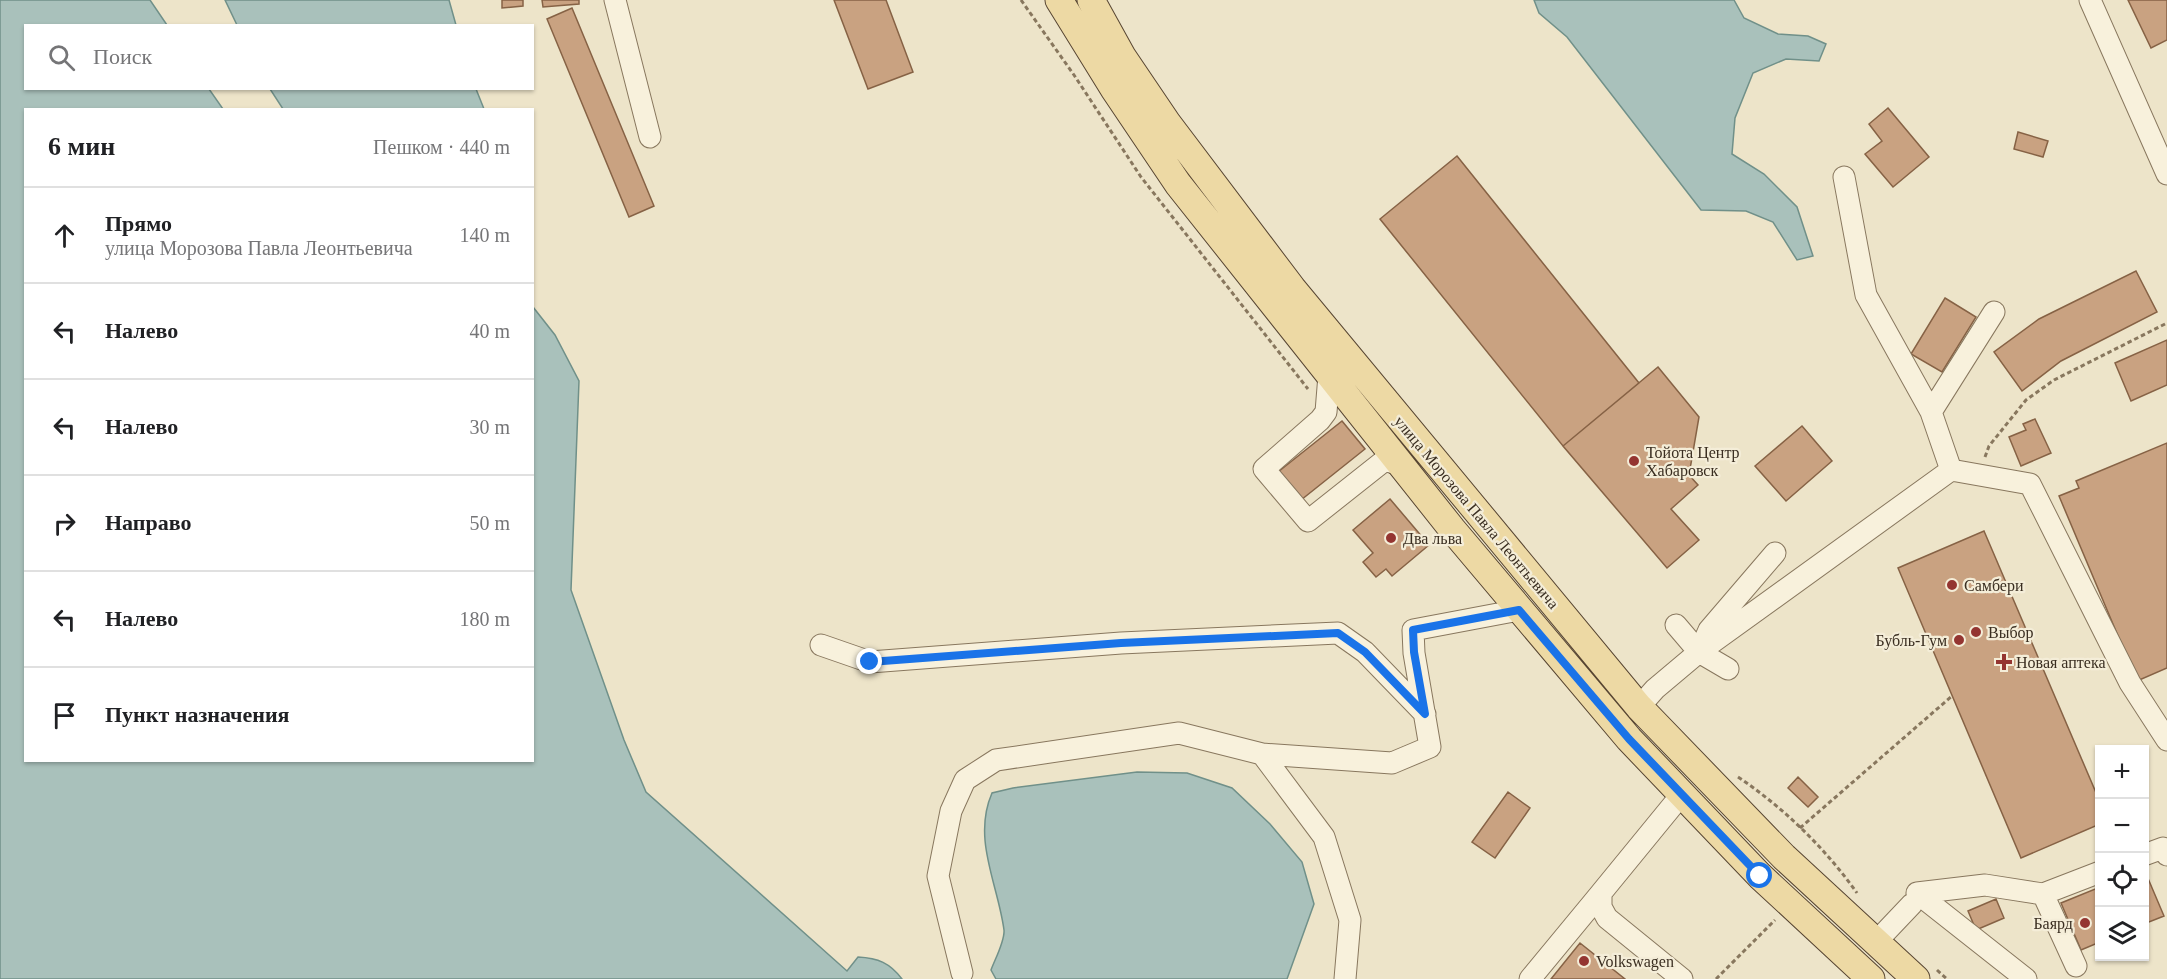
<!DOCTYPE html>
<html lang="ru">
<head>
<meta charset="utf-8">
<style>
	:root { --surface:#fff; --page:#f2f2f2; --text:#202124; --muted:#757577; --line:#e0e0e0 }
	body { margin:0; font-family:"Times New Roman",serif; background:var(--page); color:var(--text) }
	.controls { position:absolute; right:18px; bottom:18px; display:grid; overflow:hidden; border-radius:0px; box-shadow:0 2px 4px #0004 }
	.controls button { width:54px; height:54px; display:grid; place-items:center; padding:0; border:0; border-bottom:2px solid var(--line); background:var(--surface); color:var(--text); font:30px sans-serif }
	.stop { position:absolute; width:18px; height:18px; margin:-14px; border:4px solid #1a73e8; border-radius:50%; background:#fff }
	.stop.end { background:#1a73e8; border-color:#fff; box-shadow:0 2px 6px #0008 }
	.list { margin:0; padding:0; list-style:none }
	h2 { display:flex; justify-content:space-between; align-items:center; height:78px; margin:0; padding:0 24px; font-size:26px }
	h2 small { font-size:20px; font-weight:400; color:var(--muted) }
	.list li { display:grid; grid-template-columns:39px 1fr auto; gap:18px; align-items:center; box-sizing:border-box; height:96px; padding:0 24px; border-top:2px solid var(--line) }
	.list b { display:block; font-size:22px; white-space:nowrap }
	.list p { margin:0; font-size:20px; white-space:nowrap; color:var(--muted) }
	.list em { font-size:20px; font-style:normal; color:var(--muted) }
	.icon { flex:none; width:33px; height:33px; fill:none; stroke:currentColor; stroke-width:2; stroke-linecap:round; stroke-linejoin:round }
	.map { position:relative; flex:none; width:2167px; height:979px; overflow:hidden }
	.search { position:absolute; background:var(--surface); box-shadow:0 2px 4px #0004; left:24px; top:24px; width:510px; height:66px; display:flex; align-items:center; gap:15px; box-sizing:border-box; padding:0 21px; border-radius:0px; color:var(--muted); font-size:22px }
	.panel { position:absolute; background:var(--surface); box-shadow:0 2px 4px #0004; left:24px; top:108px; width:510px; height:654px; border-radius:0px }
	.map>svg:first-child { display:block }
	.water { fill:#a9c1bb; stroke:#709089; stroke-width:1.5 }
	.building { fill:#c9a281; stroke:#866245; stroke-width:1.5 }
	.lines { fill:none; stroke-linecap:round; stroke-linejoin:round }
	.minor-casing { stroke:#88775e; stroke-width:23 }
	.major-casing { stroke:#574532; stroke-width:29 }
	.path { stroke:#88775e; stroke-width:3; stroke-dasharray:4.5 3; stroke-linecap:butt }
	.minor { stroke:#f8f1dc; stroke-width:21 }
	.major { stroke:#edd9a4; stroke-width:27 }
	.route { stroke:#1a73e8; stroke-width:8 }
	.poi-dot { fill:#943531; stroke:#f4edd8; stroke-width:2 }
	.labels { text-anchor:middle; stroke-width:4.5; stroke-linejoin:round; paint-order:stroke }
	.poi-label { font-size:16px; fill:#3a2e21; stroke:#f4edd8; text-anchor:start }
	.street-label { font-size:16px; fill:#3a2e21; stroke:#f4edd8 }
</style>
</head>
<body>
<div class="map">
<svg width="2167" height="979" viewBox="0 0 2167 979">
	<rect width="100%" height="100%" fill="#ede4c9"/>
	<path class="water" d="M0,0H150L167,25L26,26V88L209,89L223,109L26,110V760H532L533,307L555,335L579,381L571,590L624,740L646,792L847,971L858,957C878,958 890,963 902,979H0Z
		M225,0H449L456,25H237Z
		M1534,0H1734L1744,18L1778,34L1808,36L1826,44L1819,61L1786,59L1753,73L1735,118L1732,154L1764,174L1797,207L1813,256L1797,260L1773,222L1746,211L1701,210L1567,37L1539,13Z
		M270,89H476L484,109H283Z
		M1137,772L1187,773L1232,788L1270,824L1302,862L1314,904L1287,979H996L991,970C995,959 1005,941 1004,930C998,884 972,839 992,793L1013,788Z"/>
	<path class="building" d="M502,0H523V6L502,8Z
		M542,0H579V4L543,7Z
		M834,0H886L913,72L868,89Z
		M2128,0H2167V40L2151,48Z
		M572,8L654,206L629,217L547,19Z
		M1888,108L1929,157L1893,187L1865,154L1882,141L1869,124Z
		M2018,132L2048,141L2043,157L2014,149Z
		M1457,156L1639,383L1563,446L1380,219Z
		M2136,271L2157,312L2061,361L2022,391L1994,352L2039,319Z
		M1945,298L1976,317L1942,372L1911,354Z
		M2167,340V385L2131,401L2115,363Z
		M1658,367L1699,417L1689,475L1698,485L1671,509L1699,540L1667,568L1563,446Z
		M2035,419L2051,453L2021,466L2009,437L2026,430L2023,424Z
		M1342,421L1365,449L1301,500L1278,472Z
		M1802,426L1832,461L1786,501L1755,466Z
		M2167,443V668L2137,681L2059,496L2079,488L2076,481Z
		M1390,499L1429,545L1392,576L1386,569L1376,577L1363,562L1373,553L1353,530Z
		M1984,531L2100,802V824L2021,858L1898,568Z
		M1798,777L1818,797L1808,807L1788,788Z
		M1508,792L1530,808L1495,858L1472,842Z
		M2144,869L2164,916L2144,924Z
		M2100,887V942L2081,950L2061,903Z
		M1996,899L2004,918L1976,930L1968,911Z
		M1580,943L1625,979H1551Z"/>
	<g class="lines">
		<defs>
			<path id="minor" d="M615,0L650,137
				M2090,0L2167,174
				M1844,177L1866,295L1931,412
				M1329,375L1326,412L1320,420L1264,469L1308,521L1385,460L1400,465
				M1951,470L2030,484L2130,683L2167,740
				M1676,625L1699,652L1728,669
				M821,645L870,662L1121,643L1338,633L1365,652L1425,714
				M1702,646L1709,630L1775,553
				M1639,707L1655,689L1699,652L1951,470L1931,412L1994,312
				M1262,754L1324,837L1350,920L1345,979
				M1682,794L1601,893V907L1607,918L1682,979
				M2144,855L2163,848L2167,855
				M1917,893L1985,885L2043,894L2076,966
				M1917,893L2026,979
				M2043,894L2100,872
				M1875,943L1912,904
				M962,973L938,876L951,811L965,780L996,760L1179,733L1262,754L1392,763L1430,747L1414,653L1413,630L1519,610
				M1530,979L1601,893"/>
			<path id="major" d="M1059,0L1114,89L1178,184L1452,529L1629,739L1760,876L1871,979
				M1091,0L1122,56L1168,124L1292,288L1639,707L1784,857L1916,979"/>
		</defs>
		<use href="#minor" class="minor-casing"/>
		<use href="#major" class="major-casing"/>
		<path class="path" d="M1021,0L1074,75L1141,177L1308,389
			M1985,457L1989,446L2026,400L2054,380L2167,323
			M1738,777C1784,808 1825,848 1857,893
			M1800,828L1952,696
			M1937,970L1947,979
			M1716,979L1775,920"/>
		<use href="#minor" class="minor"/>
		<use href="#major" class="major"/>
	</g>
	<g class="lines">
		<path class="route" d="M870,662L1121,643L1338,633L1365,652L1425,714L1414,652L1413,630L1519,610L1629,739L1760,876"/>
	</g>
	<g class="poi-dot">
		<circle cx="1634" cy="461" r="6"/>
		<circle cx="1391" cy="538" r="6"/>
		<circle cx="1952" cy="585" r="6"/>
		<circle cx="1976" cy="632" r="6"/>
		<circle cx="1959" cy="640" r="6"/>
		<path d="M2001 653h6v6h6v6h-6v6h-6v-6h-6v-6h6z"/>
		<circle cx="2085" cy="923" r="6"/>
		<circle cx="1584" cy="961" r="6"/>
	</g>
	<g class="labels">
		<g class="poi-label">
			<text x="1646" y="458">Тойота Центр<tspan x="1646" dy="18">Хабаровск</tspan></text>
			<text x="1403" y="544">Два льва</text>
			<text x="1964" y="591">Самбери</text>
			<text x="1988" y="638">Выбор</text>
			<text x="1947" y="646" text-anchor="end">Бубль-Гум</text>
			<text x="2016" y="668">Новая аптека</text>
			<text x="2073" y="929" text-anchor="end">Баярд</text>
			<text x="1596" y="967">Volkswagen</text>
		</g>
		<g class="street-label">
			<text transform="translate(1477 512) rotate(50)" y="6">улица Морозова Павла Леонтьевича</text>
		</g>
	</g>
</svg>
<div class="controls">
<button>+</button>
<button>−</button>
<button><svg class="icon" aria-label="locate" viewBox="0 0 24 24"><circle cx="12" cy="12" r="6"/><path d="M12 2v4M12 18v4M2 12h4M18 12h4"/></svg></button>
<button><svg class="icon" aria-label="layers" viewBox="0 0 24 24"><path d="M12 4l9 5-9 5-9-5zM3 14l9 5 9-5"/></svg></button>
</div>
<div class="stop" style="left:1760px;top:876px"></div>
<div class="stop end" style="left:870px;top:662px"></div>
<div class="search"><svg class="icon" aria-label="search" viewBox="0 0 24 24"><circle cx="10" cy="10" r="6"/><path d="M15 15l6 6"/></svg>Поиск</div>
<section class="panel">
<h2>6 мин<small>Пешком · 440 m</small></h2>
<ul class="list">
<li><svg class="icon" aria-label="ahead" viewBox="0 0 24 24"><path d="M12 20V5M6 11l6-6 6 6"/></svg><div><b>Прямо</b><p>улица Морозова Павла Леонтьевича</p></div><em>140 m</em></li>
<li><svg class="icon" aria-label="left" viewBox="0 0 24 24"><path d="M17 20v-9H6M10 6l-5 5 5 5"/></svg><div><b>Налево</b></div><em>40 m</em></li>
<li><svg class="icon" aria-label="left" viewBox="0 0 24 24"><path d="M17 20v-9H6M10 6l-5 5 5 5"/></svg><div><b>Налево</b></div><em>30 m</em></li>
<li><svg class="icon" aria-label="right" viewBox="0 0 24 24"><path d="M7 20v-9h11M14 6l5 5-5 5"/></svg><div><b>Направо</b></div><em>50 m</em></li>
<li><svg class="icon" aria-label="left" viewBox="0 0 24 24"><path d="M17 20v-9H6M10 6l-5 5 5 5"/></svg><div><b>Налево</b></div><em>180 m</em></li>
<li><svg class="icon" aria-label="arrive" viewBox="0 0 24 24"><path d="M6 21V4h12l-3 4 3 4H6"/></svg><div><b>Пункт назначения</b></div></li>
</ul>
</section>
</div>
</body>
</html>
